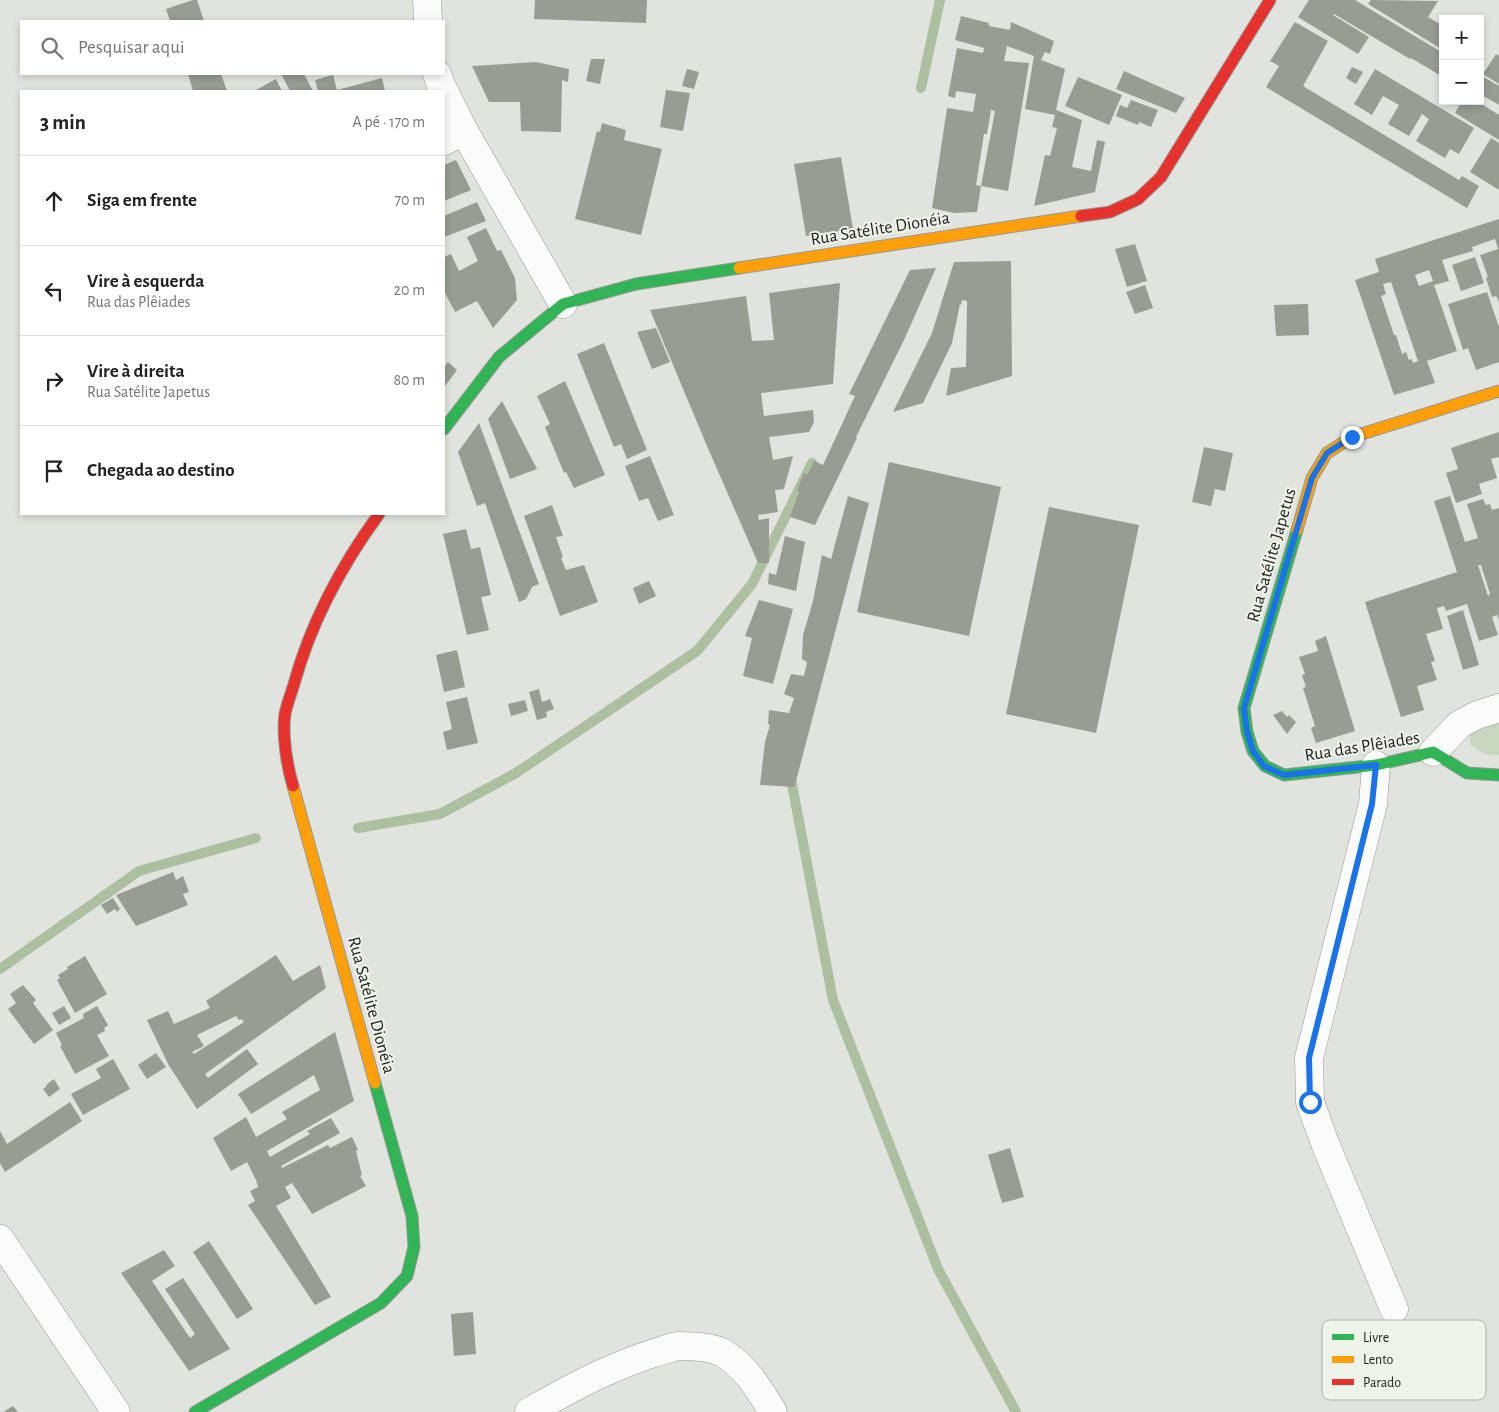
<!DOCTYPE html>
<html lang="pt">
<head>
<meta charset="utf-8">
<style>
	:root { --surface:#fff; --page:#f6f6f6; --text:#222; --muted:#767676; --line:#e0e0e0 }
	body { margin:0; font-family:"Alegreya Sans",sans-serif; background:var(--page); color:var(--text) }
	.controls { position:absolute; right:15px; top:15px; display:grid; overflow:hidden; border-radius:0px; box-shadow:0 2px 8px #0003 }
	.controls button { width:45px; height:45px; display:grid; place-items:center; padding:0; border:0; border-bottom:1px solid var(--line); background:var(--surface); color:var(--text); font:25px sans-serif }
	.stop { position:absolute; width:15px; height:15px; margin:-11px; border:4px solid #1a73e8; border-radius:50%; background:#fff }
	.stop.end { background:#1a73e8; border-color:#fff; box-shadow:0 1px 5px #0008 }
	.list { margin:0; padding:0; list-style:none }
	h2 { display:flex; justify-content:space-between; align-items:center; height:65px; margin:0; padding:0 20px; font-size:21px }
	h2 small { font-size:16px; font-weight:400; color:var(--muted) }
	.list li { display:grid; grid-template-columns:32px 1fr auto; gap:15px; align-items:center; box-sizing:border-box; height:90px; padding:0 20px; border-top:1px solid var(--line) }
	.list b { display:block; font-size:19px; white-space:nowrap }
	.list p { margin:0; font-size:16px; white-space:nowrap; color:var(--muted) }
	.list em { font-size:16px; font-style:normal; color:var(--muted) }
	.icon { flex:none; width:28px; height:28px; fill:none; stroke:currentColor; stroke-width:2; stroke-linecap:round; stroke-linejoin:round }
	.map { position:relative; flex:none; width:1499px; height:1412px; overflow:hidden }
	.search { position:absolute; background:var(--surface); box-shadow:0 2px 8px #0003; left:20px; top:20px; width:425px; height:55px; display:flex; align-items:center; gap:12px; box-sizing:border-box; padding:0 18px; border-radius:0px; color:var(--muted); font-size:19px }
	.panel { position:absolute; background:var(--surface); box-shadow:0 2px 8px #0003; left:20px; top:90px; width:425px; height:425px; border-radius:0px }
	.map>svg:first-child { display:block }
	.green { fill:#c9d7bf }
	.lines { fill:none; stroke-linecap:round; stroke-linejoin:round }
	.stream { stroke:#acbf9e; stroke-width:10 }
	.building { fill:#979d93; fill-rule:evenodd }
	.street-casing { stroke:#969995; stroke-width:29 }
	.fast-casing { stroke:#969995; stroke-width:13 }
	.slow-casing { stroke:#969995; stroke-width:13 }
	.jam-casing { stroke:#969995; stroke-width:13 }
	.street { stroke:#fafbfa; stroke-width:28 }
	.fast { stroke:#30b455; stroke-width:11 }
	.slow { stroke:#ff9f0a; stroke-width:11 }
	.jam { stroke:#e5322d; stroke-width:11 }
	.route { stroke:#1a73e8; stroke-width:6 }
	.labels { text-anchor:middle; stroke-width:4; stroke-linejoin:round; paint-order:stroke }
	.street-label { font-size:18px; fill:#1e211d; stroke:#edf3e8 }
	.key { fill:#edf3e8; stroke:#afb4ab; stroke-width:1 }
	.key-label { font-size:14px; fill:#1e211d }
</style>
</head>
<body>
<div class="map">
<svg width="1499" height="1412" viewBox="0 0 1499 1412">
	<rect width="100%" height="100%" fill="#e0e3de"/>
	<path class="green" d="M1499,716V755C1486,756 1480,752 1470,744L1469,734Z"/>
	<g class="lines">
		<path class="stream" d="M921,88L940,0
			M790,774L833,1000L938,1269L1016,1412
			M358,828L440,814L516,773L697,651L752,584L812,463
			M0,969L139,871L256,838"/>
	</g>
	<path class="building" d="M193,0H197L204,21H170L166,9Z
		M535,0H647L646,23L534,19Z
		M1309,0H1355L1443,53V77L1411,58L1410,59L1334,14L1333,15L1369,37L1358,54L1298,17Z
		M1371,0L1438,1L1428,17L1443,26V50L1368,4Z
		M961,16L989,23V26L1010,30L1011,22L1054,41L1050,54L1045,52L1041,60L1065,69L1056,110L1082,120L1072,167L1091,171L1097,140L1105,142L1095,192L1034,206L1045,155L1050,156L1057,128L1052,127L1055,115L1025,109L1034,56L1007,46L1004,61L1029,63L1008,191L981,186L995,111L991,110L987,134H984L976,185L981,186L977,212L954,213L932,208L947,108L973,112L976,94L956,91L955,98L948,96L957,48L983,53L984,48L955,40Z
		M1295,22L1328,41L1303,86L1459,180L1462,176L1479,186L1467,208L1266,87L1279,66L1270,61Z
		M1496,54L1499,56V84L1483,74Z
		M591,59H605L600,84L586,81Z
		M536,62L569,69L568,82L562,80L561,132L521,131L520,102H489L472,66Z
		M1352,67L1363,72L1356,84L1346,78Z
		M687,69L699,72L694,89L682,86Z
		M1375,69L1474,128L1459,154L1450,149L1445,158L1416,141L1429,119L1422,114L1409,136L1388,124L1399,105L1383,96L1372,115L1354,104Z
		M1124,71L1185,98L1176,113L1116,89Z
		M188,74H221L227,91H193Z
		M281,74H304L313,91H290Z
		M333,75L337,90L382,78L385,91H318L315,80Z
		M1480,75L1499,86V105L1480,94Z
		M1078,77L1122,95L1109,125L1065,106Z
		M276,79L282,91H257L256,90Z
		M666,90L690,93L683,131L660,127Z
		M1131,100L1158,110L1151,127L1139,122L1138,125L1116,116L1120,105L1127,108Z
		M1456,101H1477L1499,115V140L1455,113L1460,104Z
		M602,123L626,130L624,140L662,149L641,235L575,219L597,131L600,132Z
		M1491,138L1499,143V190L1470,172Z
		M841,157L853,229L806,236L794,164Z
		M456,160L471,190L444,201V165Z
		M477,202L486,221L444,237V216Z
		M1499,219V302L1496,296L1492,297L1486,278L1488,277L1480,255L1498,249L1495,239L1472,247L1473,251L1442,260L1449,281L1434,285L1457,351L1427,361L1435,383L1394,395L1355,280L1379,272L1375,259ZM1429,270L1433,281L1419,286L1415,275ZM1391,282L1418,361L1413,363L1412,359L1409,360L1406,352L1402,354L1396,335H1394L1381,296L1386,294L1383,284Z
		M486,228L497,251L501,250L515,278L517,300L493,328L477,301L455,312L444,291V257L451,254L459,271L478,261L467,237Z
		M1135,244L1147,281L1127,287L1115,249Z
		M1475,257L1484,283L1461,291L1452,265Z
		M1011,261L1012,376L946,396L951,368L966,367L967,301L962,300L961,305L960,304L952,343L923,403L893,412L932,333L954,262Z
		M936,268L904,340L856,437L857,438L815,525L790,517L799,492L797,491L804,473L807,475L814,461L823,465L855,396L849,394L910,270Z
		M840,283L833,384L761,393L764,416L813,410L814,422L809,432L769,437L773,460L793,456L784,489L775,490L778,512L758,515L759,520L769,518V563H758L707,446L650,310L746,296L752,341L774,340L769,293Z
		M1145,285L1153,308L1135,314L1126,292Z
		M1487,292L1499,327V362L1476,370L1468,348L1463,350L1448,304Z
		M1308,304L1309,335L1276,336L1274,305Z
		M656,328L670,362L652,369L637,332Z
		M604,343L647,450L627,459L621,444L614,447L577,354Z
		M448,362L457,370L445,386L444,367Z
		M565,381L605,475L574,488L566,472L564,473L545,427L550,424L537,396Z
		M502,401L537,469L510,479L488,419Z
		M479,423L539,584L532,587L526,599L519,602L485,503L477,506L458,452Z
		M1499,432V457L1491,459L1497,478L1479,484L1482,494L1456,503L1446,473L1458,469L1451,448Z
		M1204,447L1233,453L1225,491L1215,489L1211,506L1192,502Z
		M650,456L674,515L658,521L648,498L639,501L625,466Z
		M889,462L1001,487L969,636L857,612Z
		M848,496L869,503L796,781L794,787L760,785L765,742L770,725L768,724L769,710L789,713L794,698L784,694L791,674L804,676L807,662L802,659L803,635L813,601L822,555L831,559Z
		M1450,496L1465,542L1478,538L1467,504L1483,499L1486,505L1490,504L1492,510L1499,508V620L1497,615L1492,617L1498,635L1479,641L1467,604L1446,611L1444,606L1437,608L1443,629L1426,634L1435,661L1431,662L1437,680L1417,686L1424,710L1401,717L1365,602L1457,572L1434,501ZM1478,565H1481L1490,594L1488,596Z
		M552,505L563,536L556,537L563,557L561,558L566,570L584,565L598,602L560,616L524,516Z
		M1049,507L1139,525L1096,733L1006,714Z
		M466,529L471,549L480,547L491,595L481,597L489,630L467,635L443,534Z
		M785,536L805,542L796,591L768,584L769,573L776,575Z
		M649,581L656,596L639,604L633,588Z
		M759,600L793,609L773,684L743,676L752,638L745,636Z
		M1463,610L1479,665L1463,670L1447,616Z
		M1326,636L1355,731L1316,743L1311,728L1315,726L1303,688L1306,687L1302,675L1305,674L1299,657L1318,651L1315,641Z
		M457,650L465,687L444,692L436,655Z
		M539,689L542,702L550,699L554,709L546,712L547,717L537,720L529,692Z
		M467,697L478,743L447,750L443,732L452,729L446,702Z
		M525,700L528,711L511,716L508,704Z
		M1282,711L1287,717L1289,715L1296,722L1287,734L1273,715Z
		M173,872L176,880L183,876L189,892L183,894L188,905L136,926L116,895Z
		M113,898L120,909L117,912L115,909L107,914L101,905Z
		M276,955L293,981L320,965L326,988L205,1074L208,1078L247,1049L258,1064L197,1109L168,1064L147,1020L168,1011L174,1024L210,1008L206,1001ZM236,1016L239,1020L241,1019L244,1022L194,1054L192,1052L204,1046L197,1035Z
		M85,956L107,994L75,1013L57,980L60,978L58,975L68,969L67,967Z
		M23,985L36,1000L33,1003L53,1030L34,1044L8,1009L16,1003L10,994Z
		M64,1006L71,1018L59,1025L52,1013Z
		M97,1006L108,1025L104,1028L105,1031L97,1035L109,1056L75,1074L60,1046L62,1045L56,1033L84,1018L83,1014Z
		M335,1032L354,1101L267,1151L270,1157L310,1134L307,1131L331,1118L340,1133L281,1166L282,1168L328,1145L330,1148L352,1137L358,1150L356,1151L362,1175L360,1176L366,1186L312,1214L292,1183L285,1187L291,1198L276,1206L331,1297L315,1305L248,1205L255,1201L250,1191L258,1187L256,1180L247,1162L231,1171L213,1138L246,1117L256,1137L287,1119L282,1112L320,1090L314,1075L251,1114L238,1094Z
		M156,1053L166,1067L147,1079L138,1065Z
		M113,1059L130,1089L83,1115L71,1094L101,1078L96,1069Z
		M54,1079L60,1089L49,1097L43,1089L47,1086L46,1085Z
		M70,1102L82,1121L5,1172L0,1163V1131L7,1144Z
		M1010,1148L1024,1197L1002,1203L988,1155Z
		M209,1241L253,1309L237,1319L193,1252Z
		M164,1250L175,1266L152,1281L190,1338L195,1334L165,1289L183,1278L230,1349L189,1371L121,1273Z
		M473,1312L476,1354L454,1356L451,1314Z
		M13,1406L18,1412H3Z"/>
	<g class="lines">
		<defs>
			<path id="street" d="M427,0L428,21
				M437,74L440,83L464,131L563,304
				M444,141L464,131
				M1433,752L1460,724L1477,715L1499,708
				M1376,765L1373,804L1309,1058L1310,1102L1326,1146L1394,1309
				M0,1239L116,1412
				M529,1412C569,1389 610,1367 654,1353C662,1351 671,1347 679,1346C691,1346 710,1347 721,1352C744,1364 760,1390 773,1412"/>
			<path id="fast" d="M444,429L499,357L563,304L636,284L739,268
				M1297,530L1244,708L1247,732L1253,751L1265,766L1284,775L1376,765L1433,752L1467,773L1499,775
				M195,1412L381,1303L407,1276L414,1247L412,1216L375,1083"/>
			<path id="slow" d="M739,268L1081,216
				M1297,530L1312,478L1327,453L1352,437L1499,391
				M293,786L375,1083"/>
			<path id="jam" d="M1081,216L1110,212L1138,199L1161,177L1270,0
				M293,786C287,766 282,735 285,714C287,704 291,694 294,684C311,622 341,566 379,514"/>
		</defs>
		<use href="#street" class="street-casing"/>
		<use href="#fast" class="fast-casing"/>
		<use href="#slow" class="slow-casing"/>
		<use href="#jam" class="jam-casing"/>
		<use href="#street" class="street"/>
		<use href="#fast" class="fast"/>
		<use href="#slow" class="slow"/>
		<use href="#jam" class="jam"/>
	</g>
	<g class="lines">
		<path class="route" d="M1310,1102L1309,1058L1372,804L1376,765L1284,775L1264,766L1253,751L1247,732L1244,708L1312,478L1327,453L1352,437"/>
	</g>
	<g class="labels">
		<g class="street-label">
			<text transform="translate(880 228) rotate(-9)" y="6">Rua Satélite Dionéia</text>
			<text transform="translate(1271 555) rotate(-74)" y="6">Rua Satélite Japetus</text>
			<text transform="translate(1362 746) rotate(-9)" y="6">Rua das Plêiades</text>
			<text transform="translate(372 1005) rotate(75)" y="6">Rua Satélite Dionéia</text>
		</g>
	</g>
	<rect x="1322" y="1320" width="164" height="80" rx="8" class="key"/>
	<rect x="1332" y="1334" width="22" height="6" fill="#30b455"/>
	<rect x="1332" y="1356" width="22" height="7" fill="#ff9f0a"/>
	<rect x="1332" y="1379" width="22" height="6" fill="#e5322d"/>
	<g class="key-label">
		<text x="1363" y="1342">Livre</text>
		<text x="1363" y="1364">Lento</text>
		<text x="1363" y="1387">Parado</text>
	</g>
</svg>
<div class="controls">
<button>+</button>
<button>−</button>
</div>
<div class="stop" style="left:1310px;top:1102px"></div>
<div class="stop end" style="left:1352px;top:437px"></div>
<div class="search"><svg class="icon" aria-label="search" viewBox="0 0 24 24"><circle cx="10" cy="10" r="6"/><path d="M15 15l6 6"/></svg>Pesquisar aqui</div>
<section class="panel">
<h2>3 min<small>A pé · 170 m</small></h2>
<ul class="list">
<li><svg class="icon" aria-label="ahead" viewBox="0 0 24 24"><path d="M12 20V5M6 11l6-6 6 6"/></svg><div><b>Siga em frente</b></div><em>70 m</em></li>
<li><svg class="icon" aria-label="left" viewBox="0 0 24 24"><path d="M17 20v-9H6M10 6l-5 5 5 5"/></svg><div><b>Vire à esquerda</b><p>Rua das Plêiades</p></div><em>20 m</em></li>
<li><svg class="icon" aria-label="right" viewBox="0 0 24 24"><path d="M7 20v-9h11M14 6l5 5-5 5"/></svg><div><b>Vire à direita</b><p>Rua Satélite Japetus</p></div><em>80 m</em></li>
<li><svg class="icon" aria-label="arrive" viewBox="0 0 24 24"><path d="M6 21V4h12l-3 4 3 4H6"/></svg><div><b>Chegada ao destino</b></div></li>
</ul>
</section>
</div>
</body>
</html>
